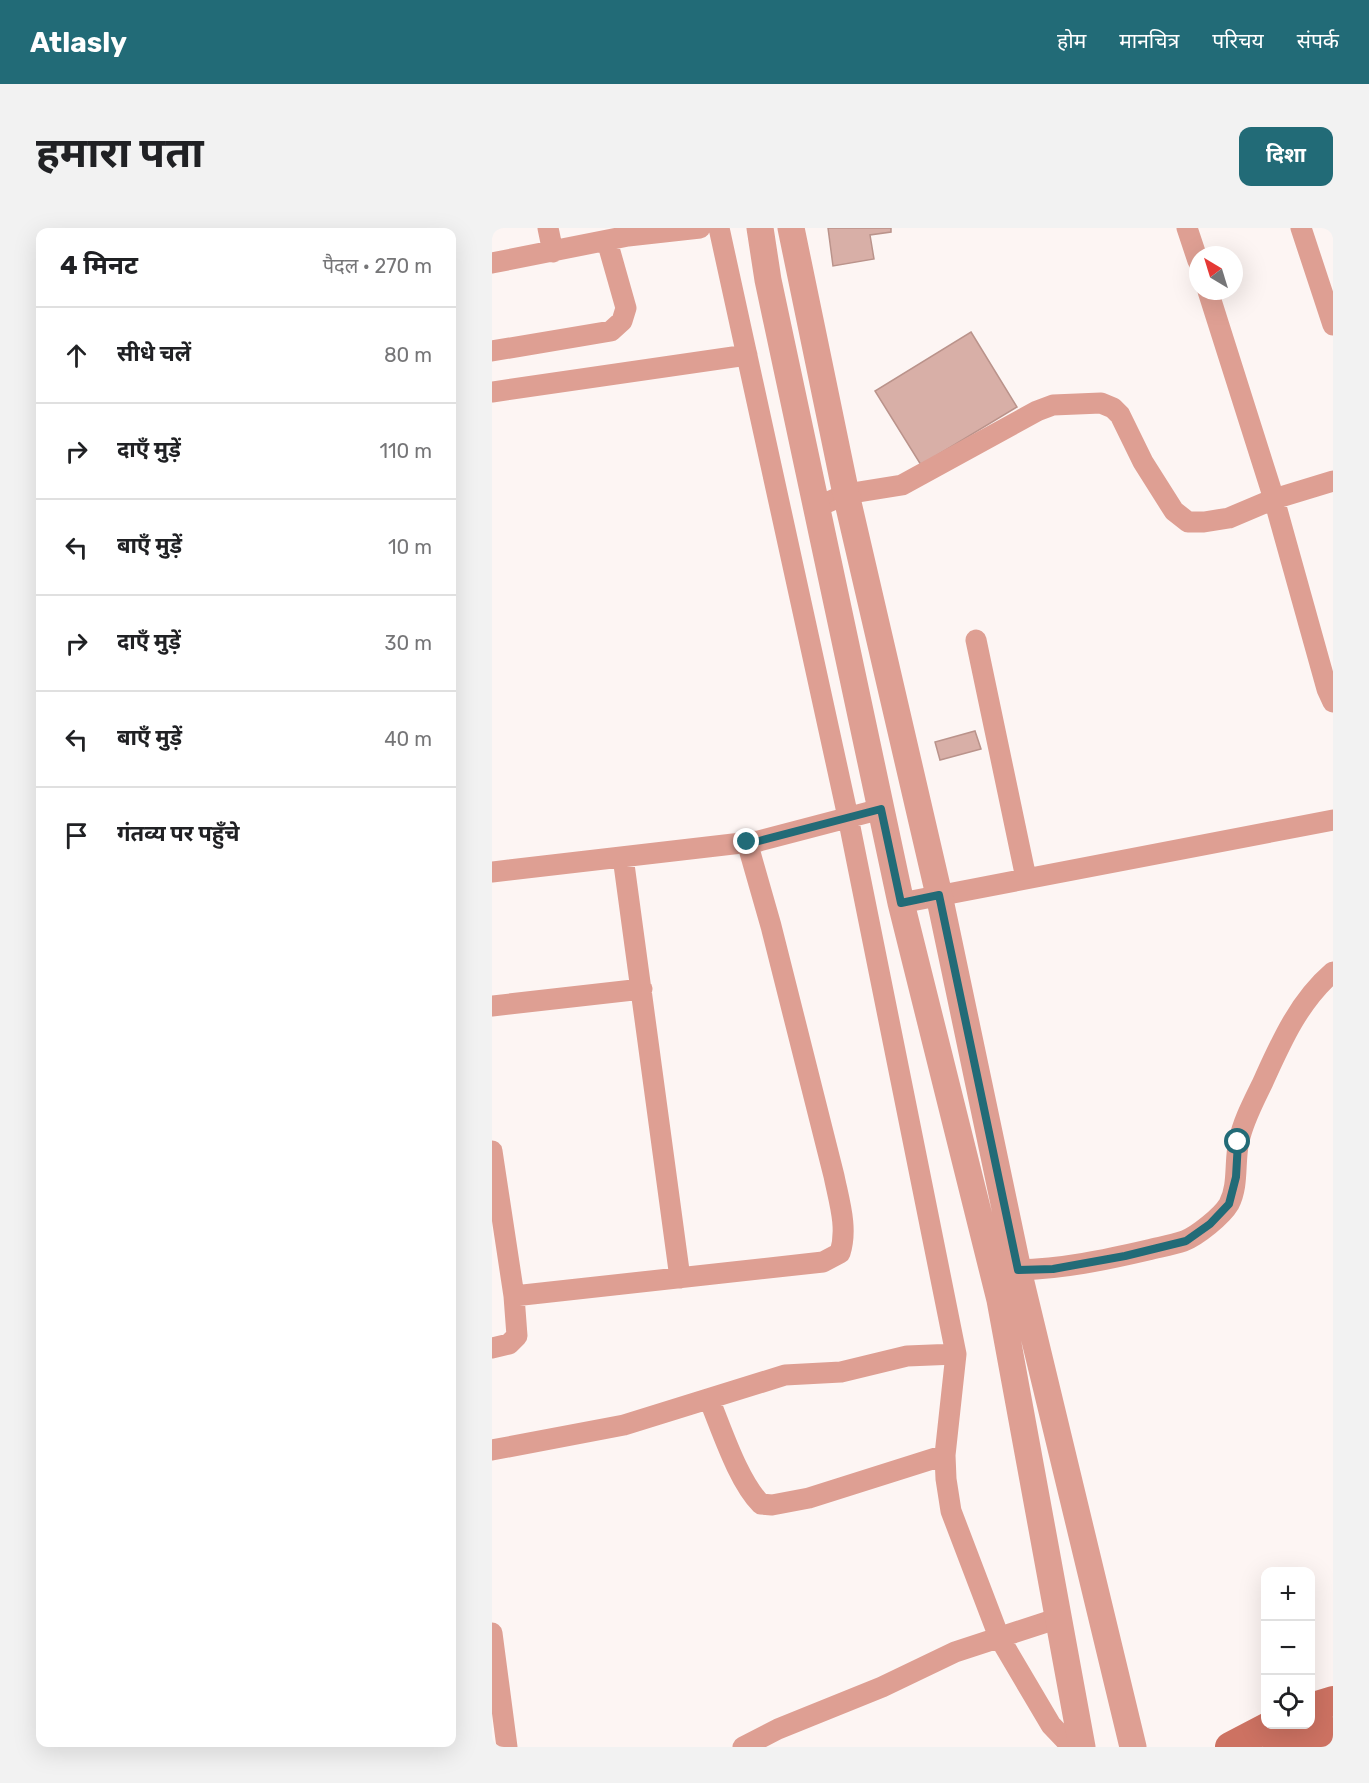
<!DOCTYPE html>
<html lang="hi">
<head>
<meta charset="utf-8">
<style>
	:root { --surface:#fff; --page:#f2f2f2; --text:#202124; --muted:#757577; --line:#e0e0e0; --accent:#226b77 }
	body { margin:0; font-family:Rubik,"Noto Sans Devanagari",sans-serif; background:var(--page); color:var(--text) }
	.controls { position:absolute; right:18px; bottom:18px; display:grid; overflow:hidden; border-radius:12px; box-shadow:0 6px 24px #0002 }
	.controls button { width:54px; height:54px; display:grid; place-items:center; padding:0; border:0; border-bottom:2px solid var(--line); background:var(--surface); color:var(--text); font:30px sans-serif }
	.compass { position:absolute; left:697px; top:18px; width:54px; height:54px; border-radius:50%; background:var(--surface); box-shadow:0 6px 24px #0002; rotate:322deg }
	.stop { position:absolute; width:18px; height:18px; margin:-14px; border:4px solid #226b77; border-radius:50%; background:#fff }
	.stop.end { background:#226b77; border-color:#fff; box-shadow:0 2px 6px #0008 }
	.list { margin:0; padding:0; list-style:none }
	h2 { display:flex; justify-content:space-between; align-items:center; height:78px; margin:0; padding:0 24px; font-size:26px }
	h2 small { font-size:20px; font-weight:400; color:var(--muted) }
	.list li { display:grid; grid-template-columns:39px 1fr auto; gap:18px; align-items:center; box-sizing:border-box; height:96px; padding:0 24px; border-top:2px solid var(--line) }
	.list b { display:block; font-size:22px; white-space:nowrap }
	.list em { font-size:20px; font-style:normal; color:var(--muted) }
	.icon { flex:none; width:33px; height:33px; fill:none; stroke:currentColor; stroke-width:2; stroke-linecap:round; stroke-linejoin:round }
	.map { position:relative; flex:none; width:841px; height:1519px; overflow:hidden; border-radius:12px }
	header { display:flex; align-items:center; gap:36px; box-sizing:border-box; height:84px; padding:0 30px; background:var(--accent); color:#fff }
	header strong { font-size:28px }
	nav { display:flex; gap:33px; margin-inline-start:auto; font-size:21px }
	.intro { display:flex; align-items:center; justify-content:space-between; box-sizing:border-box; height:144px; padding:0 36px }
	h1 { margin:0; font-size:42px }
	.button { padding:15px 27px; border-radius:12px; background:var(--accent); color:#fff; font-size:21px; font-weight:700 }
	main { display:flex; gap:36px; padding:0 36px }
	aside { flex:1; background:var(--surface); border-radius:12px; box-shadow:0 6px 24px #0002 }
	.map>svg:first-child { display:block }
	.building { fill:#d8afa7; stroke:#ba938b; stroke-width:1.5 }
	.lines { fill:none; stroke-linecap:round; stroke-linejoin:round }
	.minor { stroke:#de9f93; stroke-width:21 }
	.tertiary { stroke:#de9f93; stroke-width:27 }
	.secondary { stroke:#cd7262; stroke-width:30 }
	.route { stroke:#226b77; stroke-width:8 }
</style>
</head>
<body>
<header>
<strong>Atlasly</strong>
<nav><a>होम</a><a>मानचित्र</a><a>परिचय</a><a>संपर्क</a></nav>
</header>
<div class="intro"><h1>हमारा पता</h1><a class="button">दिशा</a></div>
<main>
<aside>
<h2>4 मिनट<small>पैदल · 270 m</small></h2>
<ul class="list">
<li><svg class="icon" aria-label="ahead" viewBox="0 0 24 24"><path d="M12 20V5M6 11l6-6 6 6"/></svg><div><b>सीधे चलें</b></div><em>80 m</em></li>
<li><svg class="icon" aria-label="right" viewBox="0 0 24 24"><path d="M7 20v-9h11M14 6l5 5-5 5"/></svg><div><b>दाएँ मुड़ें</b></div><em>110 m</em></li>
<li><svg class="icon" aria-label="left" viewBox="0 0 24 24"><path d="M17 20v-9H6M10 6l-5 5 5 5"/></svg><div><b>बाएँ मुड़ें</b></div><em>10 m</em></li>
<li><svg class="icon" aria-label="right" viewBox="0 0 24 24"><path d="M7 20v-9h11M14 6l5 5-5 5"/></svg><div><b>दाएँ मुड़ें</b></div><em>30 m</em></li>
<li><svg class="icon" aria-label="left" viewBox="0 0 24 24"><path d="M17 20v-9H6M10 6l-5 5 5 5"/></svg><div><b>बाएँ मुड़ें</b></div><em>40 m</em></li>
<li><svg class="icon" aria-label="arrive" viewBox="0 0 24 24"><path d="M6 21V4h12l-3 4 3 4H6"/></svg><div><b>गंतव्य पर पहुँचे</b></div></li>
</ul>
</aside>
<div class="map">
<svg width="841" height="1519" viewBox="0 0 841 1519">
	<rect width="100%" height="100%" fill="#fdf5f3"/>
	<path class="building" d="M336,0H399V4L378,7L382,31L341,38Z
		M479,104L525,179L429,237L383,163Z
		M483,503L489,521L448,532L443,514Z"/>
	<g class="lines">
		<path class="minor" d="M56,0L61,24
			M227,0L356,589L464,1126L453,1227L454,1251L459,1283L507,1409L559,1497L580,1519
			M695,0L706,33
			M809,0L841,97
			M0,35L136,8L208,0
			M716,63L782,271L835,461L841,474
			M0,123L119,103L130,93L134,80L115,13
			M0,164L255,127
			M325,279L354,266L410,257L545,183L561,177L609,175L621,180L628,187L651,234L682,283L696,294H712L737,290L782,271L841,253
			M484,412L534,650
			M131,629L188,1050
			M0,644L267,613L389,581
			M409,675L841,592
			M0,778L150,761
			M0,923L22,1068
			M526,1042C570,1041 613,1032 656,1022C668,1019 680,1017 692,1013C705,1008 730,988 737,976C747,957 742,933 747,913C751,893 762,873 771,854C789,814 807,773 841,744
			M0,1120L17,1116L25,1108L22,1068L331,1034L348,1025C356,1000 347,973 342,948L279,698L255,614
			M217,1171C230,1202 246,1253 269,1276L280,1277L317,1270L453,1227
			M0,1222L132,1197L293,1147L349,1144L415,1128L464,1126
			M0,1405L15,1519
			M251,1519L286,1501L390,1459L463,1424L567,1390"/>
		<path class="tertiary" d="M268,0L276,52L409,675L508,1072L590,1519
			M299,0L354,266L447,667L526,1042L641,1519"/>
		<path class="secondary" d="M818,1480L841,1473
			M738,1519L782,1496
			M786,1519L841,1504"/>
	</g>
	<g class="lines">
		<path class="route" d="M255,614L267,613L389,581L409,675L447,667L526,1042L561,1041L633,1028L694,1013L718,996L737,976L744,949L746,914"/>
	</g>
</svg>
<div class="controls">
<button>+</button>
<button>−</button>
<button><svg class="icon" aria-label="locate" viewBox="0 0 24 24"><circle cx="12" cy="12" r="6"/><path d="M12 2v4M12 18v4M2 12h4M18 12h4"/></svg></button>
</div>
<svg class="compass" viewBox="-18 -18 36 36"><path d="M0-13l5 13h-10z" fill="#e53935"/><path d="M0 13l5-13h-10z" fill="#757577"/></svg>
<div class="stop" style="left:746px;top:914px"></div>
<div class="stop end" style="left:255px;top:614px"></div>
</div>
</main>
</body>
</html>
